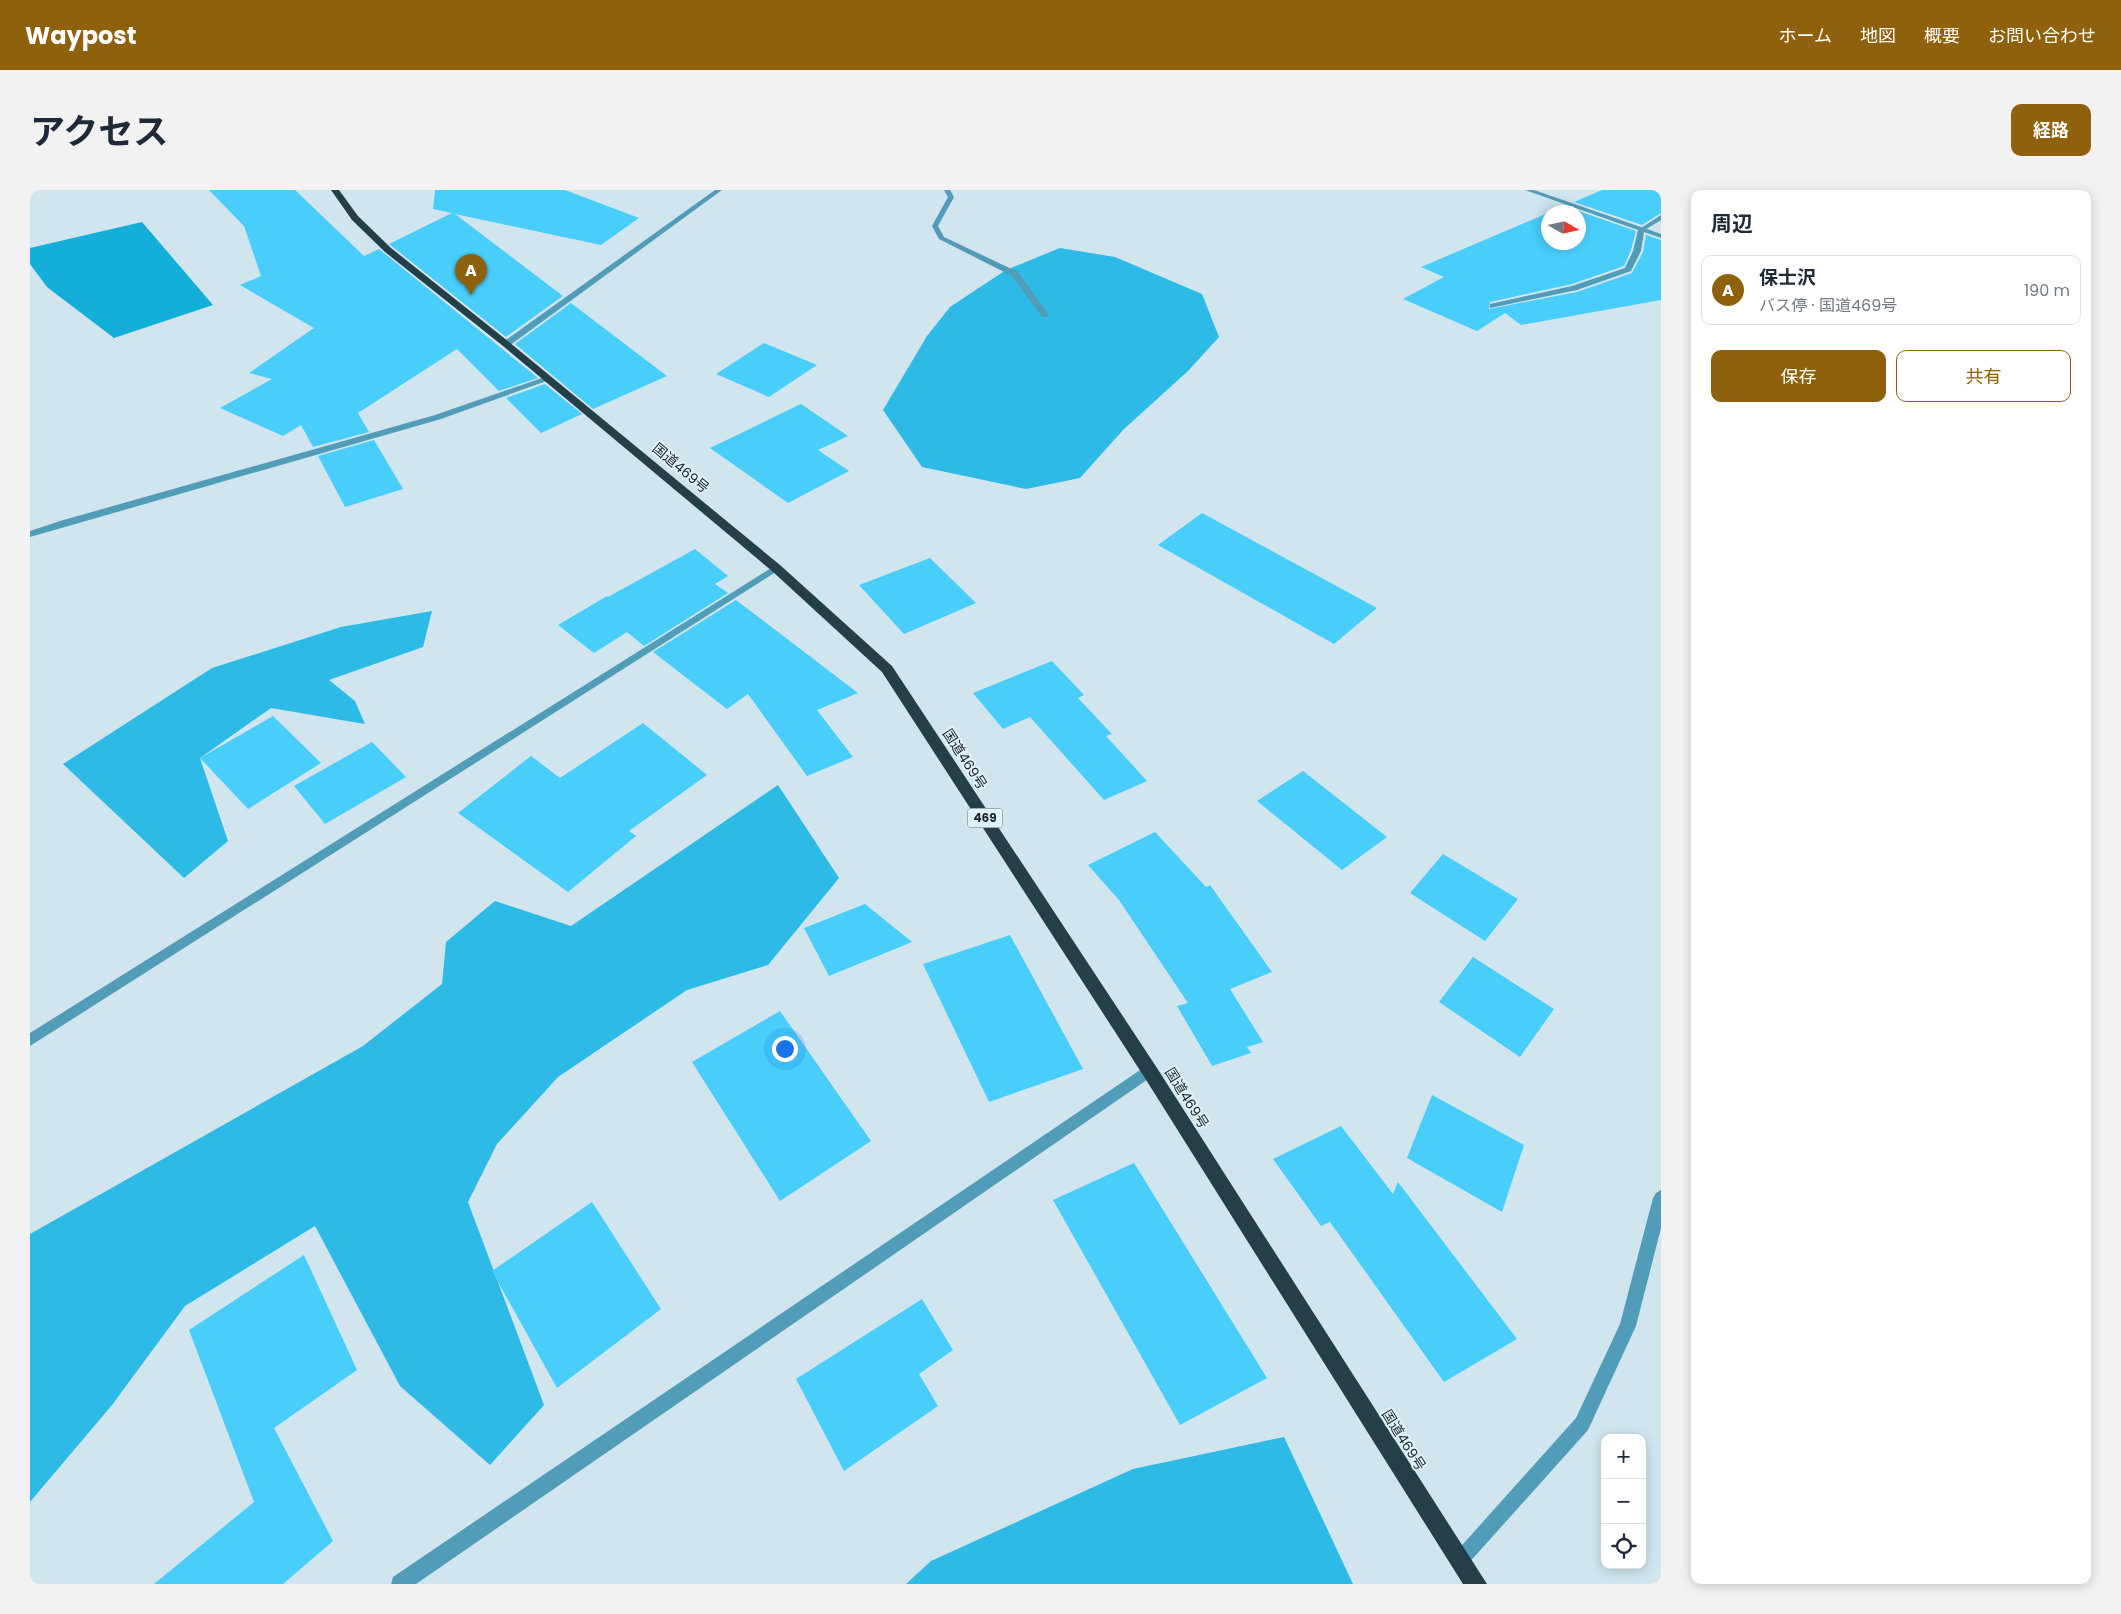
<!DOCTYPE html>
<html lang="ja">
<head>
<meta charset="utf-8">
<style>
	:root { --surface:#fff; --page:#f2f2f3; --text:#1f2937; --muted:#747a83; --line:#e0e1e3; --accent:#90610d }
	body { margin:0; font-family:Poppins,"Noto Sans JP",sans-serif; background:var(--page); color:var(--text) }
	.controls { position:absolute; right:15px; bottom:15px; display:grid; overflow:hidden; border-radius:10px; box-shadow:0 2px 12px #0003 }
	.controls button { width:45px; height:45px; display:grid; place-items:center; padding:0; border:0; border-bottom:1px solid var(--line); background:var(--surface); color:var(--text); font:25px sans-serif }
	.compass { position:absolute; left:1511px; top:15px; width:45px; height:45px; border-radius:50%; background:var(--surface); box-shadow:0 2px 12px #0003; rotate:99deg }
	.you { position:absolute; left:754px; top:858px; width:18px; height:18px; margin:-12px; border:4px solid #fff; border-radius:50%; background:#1a73e8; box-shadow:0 0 0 8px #1a73e833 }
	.badge { display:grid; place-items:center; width:32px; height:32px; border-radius:50%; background:var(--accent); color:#fff; font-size:16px; font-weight:700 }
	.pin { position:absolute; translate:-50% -41px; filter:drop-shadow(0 1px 2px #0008) }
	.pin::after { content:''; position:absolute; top:26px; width:18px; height:15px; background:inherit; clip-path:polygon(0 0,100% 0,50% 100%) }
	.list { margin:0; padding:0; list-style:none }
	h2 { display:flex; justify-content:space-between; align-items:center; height:65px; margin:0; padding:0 20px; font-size:21px }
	h2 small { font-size:16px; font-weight:400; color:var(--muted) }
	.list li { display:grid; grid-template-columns:32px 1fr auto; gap:15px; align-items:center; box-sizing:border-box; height:70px; margin:0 10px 10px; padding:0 10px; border:1px solid var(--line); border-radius:10px }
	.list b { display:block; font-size:19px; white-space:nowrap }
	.list p { margin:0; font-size:16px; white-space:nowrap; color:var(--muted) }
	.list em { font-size:16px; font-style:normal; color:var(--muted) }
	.actions { display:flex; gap:10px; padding:15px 20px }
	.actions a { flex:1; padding:11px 0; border:1px solid var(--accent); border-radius:10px; text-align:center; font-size:18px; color:var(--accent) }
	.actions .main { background:var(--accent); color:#fff }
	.icon { flex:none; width:28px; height:28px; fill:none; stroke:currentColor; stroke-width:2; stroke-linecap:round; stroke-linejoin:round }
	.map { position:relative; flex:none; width:1631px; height:1394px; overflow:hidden; border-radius:10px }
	header { display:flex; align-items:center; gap:30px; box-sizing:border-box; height:70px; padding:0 25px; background:var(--accent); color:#fff }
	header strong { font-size:24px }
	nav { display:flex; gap:28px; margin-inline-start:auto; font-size:18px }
	.intro { display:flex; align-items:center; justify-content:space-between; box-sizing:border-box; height:120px; padding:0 30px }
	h1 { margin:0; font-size:35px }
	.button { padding:12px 22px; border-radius:10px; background:var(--accent); color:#fff; font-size:18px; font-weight:700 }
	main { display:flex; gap:30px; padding:0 30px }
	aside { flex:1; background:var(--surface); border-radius:10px; box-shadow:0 2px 12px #0003 }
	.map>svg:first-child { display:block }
	.forest { fill:#2dbae6 }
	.water { fill:#13aed9 }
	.building { fill:#49cefb }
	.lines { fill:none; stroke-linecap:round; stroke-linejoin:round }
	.lane { fill:#519cb8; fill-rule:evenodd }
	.street { fill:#519cb8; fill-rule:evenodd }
	.highway { fill:#243f49; fill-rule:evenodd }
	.labels { text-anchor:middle; stroke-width:4; stroke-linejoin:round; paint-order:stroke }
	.shield { fill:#ddf2fb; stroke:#576267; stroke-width:1 }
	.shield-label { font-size:12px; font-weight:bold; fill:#1d2427 }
	.street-label { font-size:14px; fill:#1d2427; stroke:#ddf2fb }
</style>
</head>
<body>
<header>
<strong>Waypost</strong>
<nav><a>ホーム</a><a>地図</a><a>概要</a><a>お問い合わせ</a></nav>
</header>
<div class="intro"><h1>アクセス</h1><a class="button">経路</a></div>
<main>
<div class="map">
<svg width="1631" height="1394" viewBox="0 0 1631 1394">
	<rect width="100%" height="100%" fill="#d0e5ed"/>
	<path class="forest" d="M1030,58L1085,67L1172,104L1189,147L1158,181L1094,239L1050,288L996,299L892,277L853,220L897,146L920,117L976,80Z
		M402,421L393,457L299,490L325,511L335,534L241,518L170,568L198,651L154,688L33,574L182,478L311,437Z
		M748,595L809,688L738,775L657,800L528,887L467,954L438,1012L514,1215L460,1275L370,1196L285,1036L155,1116L82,1215L0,1312V1044L333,856L412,794L416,752L465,711L541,736Z
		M1254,1247L1323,1394H876L901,1371L1103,1279Z"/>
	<path class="water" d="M112,32L183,115L84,148L17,97L0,74V58Z"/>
	<path class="building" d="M179,0H265L334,66L349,59L508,188L469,201L427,159L328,223L339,242L283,257L271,235L253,246L190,218L242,189L219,183L284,138L210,95L231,86L214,36Z
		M405,0H535L609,28L571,55L425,24L533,106L476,147L359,54L422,23L403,19Z
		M1572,0H1631V23L1612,35L1544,12Z
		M1534,16L1606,41L1601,60L1594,76L1542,94L1460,112L1459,119L1547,102L1602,83L1613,62L1616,45L1631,50V110L1491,135L1475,123L1447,141L1373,109L1414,87L1391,77L1518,23V52H1548V22H1519Z
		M541,113L637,186L563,219L485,154Z
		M734,153L787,175L739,207L686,184Z
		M515,194L552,224L511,243L476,208Z
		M771,214L818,246L788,260L819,281L758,313L680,258Z
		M344,250L373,299L315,317L288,266Z
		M1172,323L1347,418L1304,454L1128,355Z
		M665,359L698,386L685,394L698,403L614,456L597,442L564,463L528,435L577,406L578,407Z
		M900,368L946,413L874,444L829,395Z
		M706,410L828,503L787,520L823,567L777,586L718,504L697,519L623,462Z
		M1022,471L1054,505L1048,508L1082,544L1076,546L1117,591L1074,610L1000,527L973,539L943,503Z
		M243,526L291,573L218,619L170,568Z
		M613,533L677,585L599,641L606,646L538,702L428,623L501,566L530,588Z
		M342,552L376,587L295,634L264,596Z
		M1273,581L1357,647L1312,680L1227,611Z
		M1125,642L1176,697L1180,695L1242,782L1200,799L1233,852L1217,857L1221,863L1182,876L1147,816L1158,813L1089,710L1058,675Z
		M1413,664L1488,709L1455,751L1380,703Z
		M835,714L882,752L799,786L774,738Z
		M980,745L1053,879L959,912L893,774Z
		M1443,767L1524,819L1490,867L1409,812Z
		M750,821L841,951L750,1011L662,872Z
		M1402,905L1494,955L1472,1022L1377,968Z
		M1311,936L1363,1004L1368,992L1487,1149L1414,1192L1300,1032L1291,1036L1243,969Z
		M1104,973L1237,1188L1150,1235L1023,1010Z
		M562,1012L631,1119L527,1198L462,1081Z
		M274,1065L327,1180L244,1238L303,1351L253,1394H124L224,1312L159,1140Z
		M892,1109L923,1160L889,1184L908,1216L814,1281L766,1189Z"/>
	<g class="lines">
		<path class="lane" d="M1631,25V30L1613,41L1608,40Z"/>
		<path class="street" d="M685,0H692L479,156H473V152Z
			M914,0H920L924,7L908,36L914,47L988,82L1019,125L1018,127H1012L982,86L909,49L902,36L918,7Z
			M1495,0H1504L1631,44V48L1614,42L1611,61L1601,81L1547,100L1460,118V114L1542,96L1595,78L1603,61L1608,40Z
			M515,187L522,189L411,229L0,347V341L30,331L405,225Z
			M746,375L751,378L749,380L0,856V843Z
			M1119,874L1124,875L1126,880L1124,885L386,1394H361L363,1387Z
			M1631,1000V1038L1606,1136L1558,1240L1437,1375L1431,1378L1425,1375L1422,1369L1425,1363L1546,1228L1590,1134L1623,1008L1626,1003Z"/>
		<path class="highway" d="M301,0H309L328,26L361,58L479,152L750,375L862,476L1125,875L1457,1394H1433L1113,885L852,482L742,381L473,156L355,62L322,30Z"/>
	</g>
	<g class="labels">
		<rect class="shield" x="937.5" y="618.5" width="35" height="19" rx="4"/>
		<g class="shield-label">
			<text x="955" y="632">469</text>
		</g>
		<g class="street-label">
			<text transform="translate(651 278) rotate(40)" y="5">国道469号</text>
			<text transform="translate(935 569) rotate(57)" y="5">国道469号</text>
			<text transform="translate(1157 908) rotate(58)" y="5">国道469号</text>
			<text transform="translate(1374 1250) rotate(58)" y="5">国道469号</text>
		</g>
	</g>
</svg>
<div class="controls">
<button>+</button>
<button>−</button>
<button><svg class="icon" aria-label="locate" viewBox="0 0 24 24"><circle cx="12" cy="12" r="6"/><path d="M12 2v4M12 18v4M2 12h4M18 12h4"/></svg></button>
</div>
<svg class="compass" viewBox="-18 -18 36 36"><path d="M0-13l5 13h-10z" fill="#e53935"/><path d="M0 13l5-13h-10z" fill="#747a83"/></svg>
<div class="you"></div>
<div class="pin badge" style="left:441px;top:105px">A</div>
</div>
<aside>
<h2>周辺<small></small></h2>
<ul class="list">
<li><span class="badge">A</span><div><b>保士沢</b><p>バス停 · 国道469号</p></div><em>190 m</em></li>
</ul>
<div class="actions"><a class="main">保存</a><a>共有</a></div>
</aside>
</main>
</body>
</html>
